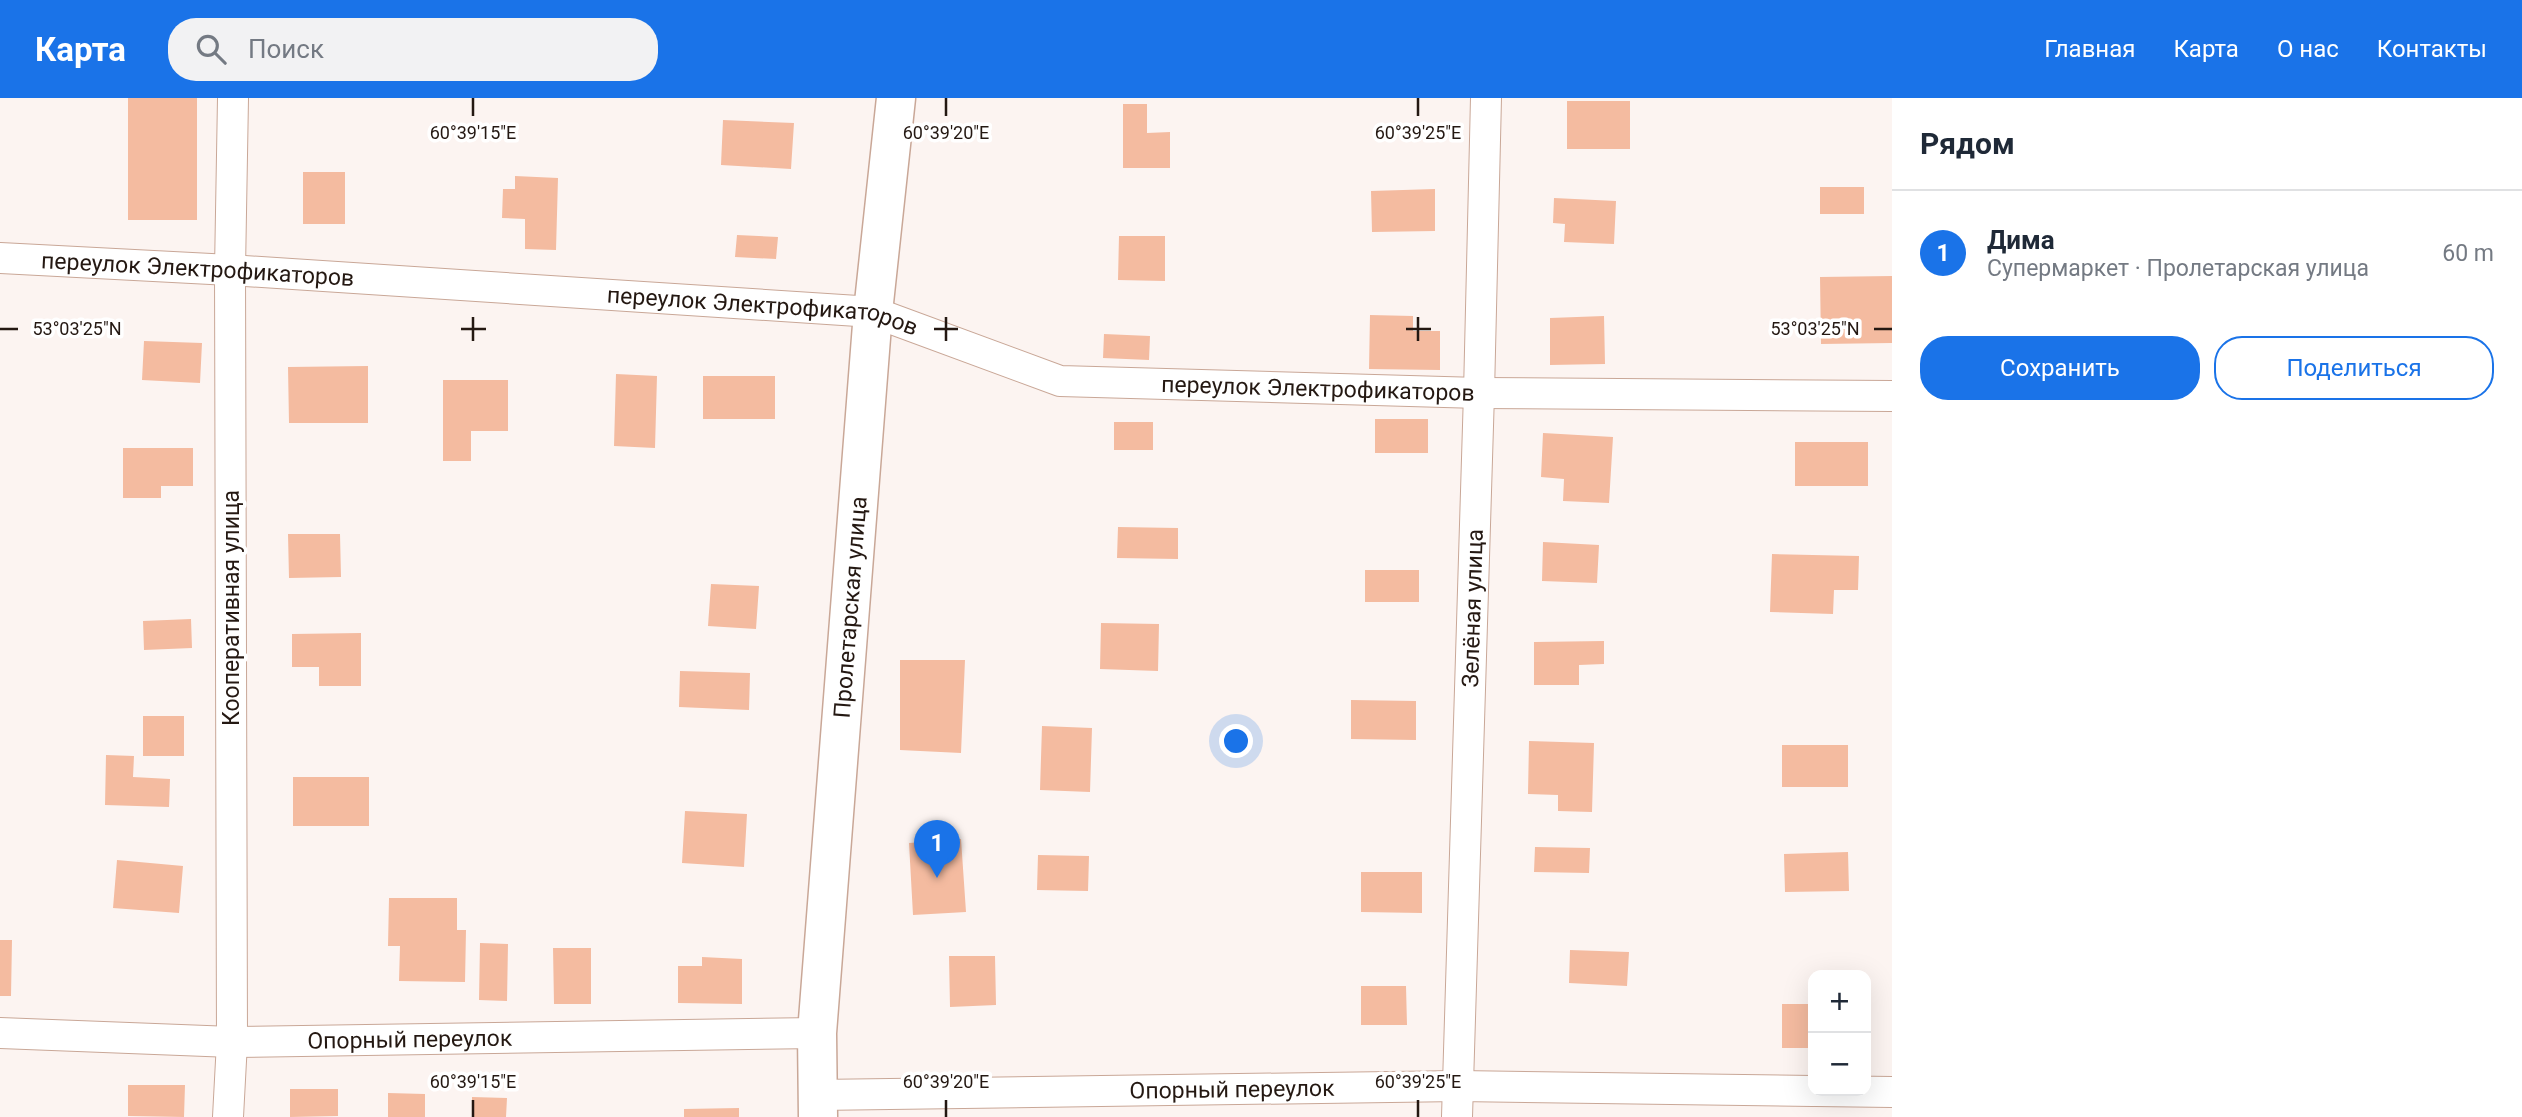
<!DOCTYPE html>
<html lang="ru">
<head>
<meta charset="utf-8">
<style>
	:root { --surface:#fff; --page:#f2f2f3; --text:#1f2937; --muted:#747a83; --line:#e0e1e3; --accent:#1a73e8 }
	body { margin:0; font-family:Roboto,sans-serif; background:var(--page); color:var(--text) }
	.controls { position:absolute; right:21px; bottom:21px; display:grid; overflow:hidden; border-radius:14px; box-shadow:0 7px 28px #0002 }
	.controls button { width:63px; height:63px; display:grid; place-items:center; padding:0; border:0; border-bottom:2px solid var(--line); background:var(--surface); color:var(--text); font:35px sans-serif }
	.you { position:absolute; left:1237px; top:644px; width:24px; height:24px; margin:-18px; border:5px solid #fff; border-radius:50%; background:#1a73e8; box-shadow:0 0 0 10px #1a73e833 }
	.badge { display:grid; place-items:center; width:46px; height:46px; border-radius:50%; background:var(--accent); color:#fff; font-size:23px; font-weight:700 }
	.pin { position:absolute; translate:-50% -58px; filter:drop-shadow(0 2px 4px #0008) }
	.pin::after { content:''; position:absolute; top:37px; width:24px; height:21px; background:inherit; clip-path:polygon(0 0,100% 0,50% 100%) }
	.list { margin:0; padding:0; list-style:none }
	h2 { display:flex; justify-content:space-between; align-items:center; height:91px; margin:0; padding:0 28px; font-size:30px }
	h2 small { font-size:23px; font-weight:400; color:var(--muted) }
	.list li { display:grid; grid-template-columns:46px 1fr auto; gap:21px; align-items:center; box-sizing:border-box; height:126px; padding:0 28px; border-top:2px solid var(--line) }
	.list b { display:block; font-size:26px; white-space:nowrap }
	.list p { margin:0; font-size:23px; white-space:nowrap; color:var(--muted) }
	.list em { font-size:23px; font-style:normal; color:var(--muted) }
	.actions { display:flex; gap:14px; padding:21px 28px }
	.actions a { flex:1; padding:16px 0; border:2px solid var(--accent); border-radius:28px; text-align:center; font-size:24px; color:var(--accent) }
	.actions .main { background:var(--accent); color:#fff }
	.icon { flex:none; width:38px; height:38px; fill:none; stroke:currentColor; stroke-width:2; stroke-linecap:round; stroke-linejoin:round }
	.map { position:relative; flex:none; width:1892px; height:1019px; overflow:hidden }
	header { display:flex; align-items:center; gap:42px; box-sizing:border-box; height:98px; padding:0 35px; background:var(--accent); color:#fff }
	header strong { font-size:33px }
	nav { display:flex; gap:38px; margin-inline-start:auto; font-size:24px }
	.search { width:490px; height:63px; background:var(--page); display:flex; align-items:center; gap:18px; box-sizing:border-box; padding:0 24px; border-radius:28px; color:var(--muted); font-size:26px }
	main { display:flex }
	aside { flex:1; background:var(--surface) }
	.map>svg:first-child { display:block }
	.building { fill:#f4bba0 }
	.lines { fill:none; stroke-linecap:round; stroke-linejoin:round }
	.street-casing { stroke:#c9a797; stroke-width:32 }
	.secondary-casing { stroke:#c9a797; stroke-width:41 }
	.street { stroke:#fff; stroke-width:30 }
	.secondary { stroke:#fff; stroke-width:38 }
	.ticks { fill:none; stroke:#241812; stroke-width:2.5 }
	.labels { text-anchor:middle; stroke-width:7; stroke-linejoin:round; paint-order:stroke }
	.street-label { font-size:23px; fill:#241812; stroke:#fff }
	.ticks-label { font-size:18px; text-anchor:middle; fill:#241812; stroke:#fff; stroke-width:7; stroke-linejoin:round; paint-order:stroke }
</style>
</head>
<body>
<header>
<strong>Карта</strong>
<div class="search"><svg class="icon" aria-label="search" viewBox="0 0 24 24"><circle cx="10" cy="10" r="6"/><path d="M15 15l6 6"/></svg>Поиск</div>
<nav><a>Главная</a><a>Карта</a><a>О нас</a><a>Контакты</a></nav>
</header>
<main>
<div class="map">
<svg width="1892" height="1019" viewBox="0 0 1892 1019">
	<rect width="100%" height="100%" fill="#fcf4f1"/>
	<path class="building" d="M128,0H197V122H128Z
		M1567,3H1630V51H1567Z
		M1123,6H1147V35L1170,34V70H1123Z
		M723,22L794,25L791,71L721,67Z
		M303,74H345V126H303Z
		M515,78L558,80L556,152L525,151V121L502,120L503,91H515Z
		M1820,89H1864V116H1820Z
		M1435,91V133L1372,134L1371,93Z
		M1554,100L1616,103L1614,146L1564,144L1565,126L1553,125Z
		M737,137L778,139L776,161L735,159Z
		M1119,138H1165V183L1118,182Z
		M1892,178V245L1821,246L1820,179Z
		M1370,217L1413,218V233H1440V272L1369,271Z
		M1604,218L1605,266L1550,267V220Z
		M1104,236L1150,238L1149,262L1103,260Z
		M144,243L202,245L200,285L142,282Z
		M368,268V325H289L288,269Z
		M616,276L657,278L655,350L614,348Z
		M703,278H775V321H703Z
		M443,282H508V333H471V363H443Z
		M1375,321H1428V355H1375Z
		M1114,324H1153V352H1114Z
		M1543,335L1613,339L1609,405L1563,403L1564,381L1541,379Z
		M1795,344H1868V388H1795Z
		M123,350H193V388H161V400H123Z
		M1118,429L1178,430V461L1117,460Z
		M288,436H340L341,479L289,480Z
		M1543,444L1599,447L1597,485L1542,483Z
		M1772,456L1859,458L1858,492H1834L1833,516L1770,514Z
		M1365,472H1419V504H1365Z
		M711,486L759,488L756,531L708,528Z
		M191,521L192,550L144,552L143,523Z
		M1101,525L1159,526L1158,573L1100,571Z
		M361,535V588H319V569H292V536Z
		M1604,543V566L1579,567V587H1534V544Z
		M900,562H965L961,655L900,652Z
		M680,573L750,575L749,612L679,609Z
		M1351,602L1416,603V642L1351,641Z
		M143,618H184V658H143Z
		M1042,628L1092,630L1090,694L1040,692Z
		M1529,643L1594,645L1592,714L1558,713V697L1528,696Z
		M1782,647H1848V689H1782Z
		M106,657L134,658L133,679L170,681L169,709L105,707Z
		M293,679H369V728H293Z
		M685,713L747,716L744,769L682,765Z
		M961,741L966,814L913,817L909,745Z
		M1535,749L1590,750L1589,775L1534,774Z
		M1848,754L1849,793L1785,794L1784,756Z
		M1038,757L1089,758L1088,793L1037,792Z
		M117,762L183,768L179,815L113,810Z
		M1361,774H1422V815L1361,814Z
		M389,800H457V832H466L465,884L399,883L400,848H388Z
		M0,842H12L11,898H0Z
		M480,845L508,846L507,903L479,902Z
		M553,850H591V906H554Z
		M1570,852L1629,854L1627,888L1569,885Z
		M949,858H995L996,907L950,909Z
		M702,859L742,861V906L678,905V868H702Z
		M1361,888H1406L1407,927H1361Z
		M1782,906H1813V950H1782Z
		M128,987H185L184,1019L128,1018Z
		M290,991H338V1018L290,1019Z
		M388,995L425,996V1019H388Z
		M472,999L507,1000L506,1019H472Z
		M739,1010V1019H684V1011Z"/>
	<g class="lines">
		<defs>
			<g id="street">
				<path id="s1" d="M0,160L230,172L873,214L1060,283L1479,295L1892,298"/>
				<path id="s2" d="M0,935L232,944L817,935"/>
				<path d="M1816,993L1892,994"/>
				<path id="s3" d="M817,997L1459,988L1813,993"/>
				<path d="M228,1019L232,944L230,172L233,0"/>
				<path id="s4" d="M1457,1019L1479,295L1486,0"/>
			</g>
			<g id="secondary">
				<path id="s5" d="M818,1019L817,935L873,214L896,0"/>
			</g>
		</defs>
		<use href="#street" class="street-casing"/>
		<use href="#secondary" class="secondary-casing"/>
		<use href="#street" class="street"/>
		<use href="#secondary" class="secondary"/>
	</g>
	<path class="ticks" d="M473,0V18M946,0V18M1418,0V18M473,219V243M946,219V243M1418,219V243M0,231H18M461,231H486M934,231H958M1406,231H1431M1874,231H1892M473,1002V1019M946,1002V1019M1418,1002V1019"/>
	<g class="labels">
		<g class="street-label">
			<text dy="8" stroke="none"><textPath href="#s1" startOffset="198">переулок Электрофикаторов</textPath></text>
			<text dy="8" stroke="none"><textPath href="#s1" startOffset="765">переулок Электрофикаторов</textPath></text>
			<text dy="8" stroke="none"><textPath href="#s1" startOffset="1332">переулок Электрофикаторов</textPath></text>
			<text dy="8" stroke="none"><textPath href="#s5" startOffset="511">Пролетарская улица</textPath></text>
			<text transform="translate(231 510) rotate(-90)" y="8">Кооперативная улица</text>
			<text dy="8" stroke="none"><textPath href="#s4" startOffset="509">Зелёная улица</textPath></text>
			<text dy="8" stroke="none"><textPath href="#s2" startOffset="410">Опорный переулок</textPath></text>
			<text dy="8" stroke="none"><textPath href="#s3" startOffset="415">Опорный переулок</textPath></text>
		</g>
	</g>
	<g class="ticks-label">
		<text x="473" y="41">60°39'15"E</text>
		<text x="946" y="41">60°39'20"E</text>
		<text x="1418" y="41">60°39'25"E</text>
		<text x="77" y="237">53°03'25"N</text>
		<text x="1815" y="237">53°03'25"N</text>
		<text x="473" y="990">60°39'15"E</text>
		<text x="946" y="990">60°39'20"E</text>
		<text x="1418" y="990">60°39'25"E</text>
	</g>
</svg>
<div class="controls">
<button>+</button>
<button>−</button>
</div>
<div class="you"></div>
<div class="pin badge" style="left:937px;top:780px">1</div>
</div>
<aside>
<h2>Рядом<small></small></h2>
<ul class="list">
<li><span class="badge">1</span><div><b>Дима</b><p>Супермаркет · Пролетарская улица</p></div><em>60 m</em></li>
</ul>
<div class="actions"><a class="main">Сохранить</a><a>Поделиться</a></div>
</aside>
</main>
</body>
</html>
